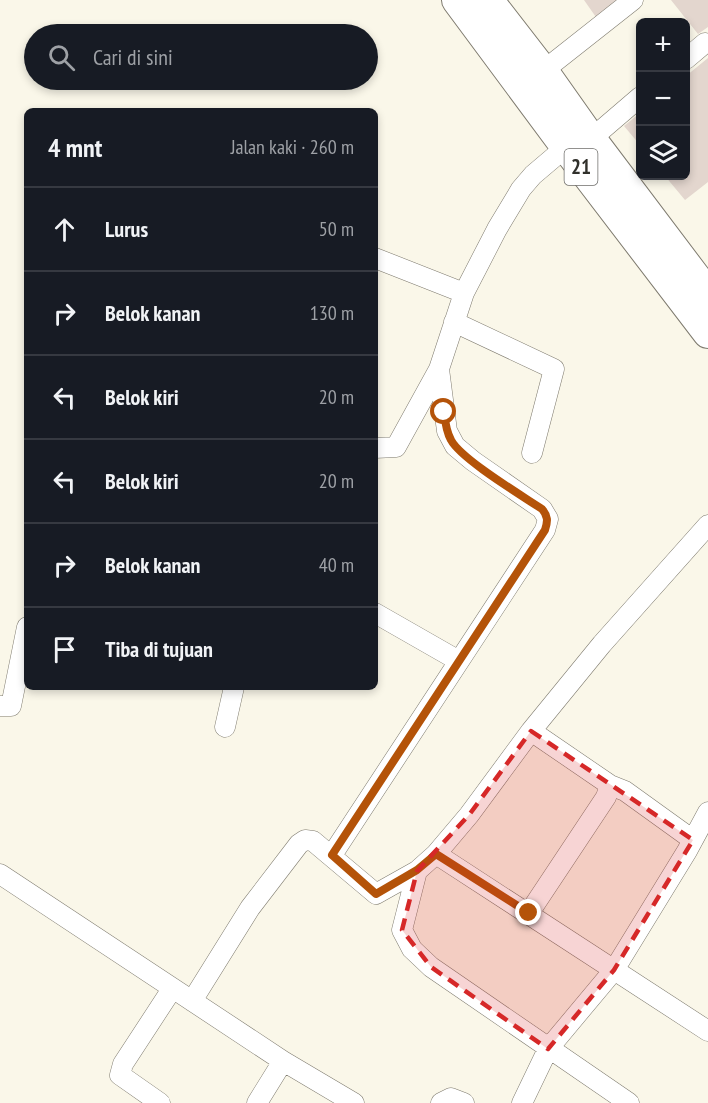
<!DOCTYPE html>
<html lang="id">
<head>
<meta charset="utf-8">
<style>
	:root { --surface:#171b24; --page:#20242c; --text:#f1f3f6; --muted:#9ea1a6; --line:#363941 }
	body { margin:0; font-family:"PT Sans Narrow",sans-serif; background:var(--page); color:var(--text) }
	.controls { position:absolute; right:18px; top:18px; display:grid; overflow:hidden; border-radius:9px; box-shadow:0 3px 9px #0003 }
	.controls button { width:54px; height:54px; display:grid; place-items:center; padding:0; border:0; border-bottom:2px solid var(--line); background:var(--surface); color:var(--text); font:30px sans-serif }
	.stop { position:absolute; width:18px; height:18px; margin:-14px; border:4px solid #b45309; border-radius:50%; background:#fff }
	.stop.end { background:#b45309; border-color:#fff; box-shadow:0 2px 6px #0008 }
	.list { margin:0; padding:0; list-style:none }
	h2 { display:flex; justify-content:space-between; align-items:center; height:78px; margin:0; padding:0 24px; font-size:26px }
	h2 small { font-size:20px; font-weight:400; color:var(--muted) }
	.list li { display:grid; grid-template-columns:39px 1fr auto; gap:18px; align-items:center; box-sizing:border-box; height:84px; padding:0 24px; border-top:2px solid var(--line) }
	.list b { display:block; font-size:22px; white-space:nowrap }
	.list em { font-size:20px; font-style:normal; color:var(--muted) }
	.icon { flex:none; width:33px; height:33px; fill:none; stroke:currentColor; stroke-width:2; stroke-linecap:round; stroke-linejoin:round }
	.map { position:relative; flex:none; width:708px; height:1103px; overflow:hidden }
	.search { position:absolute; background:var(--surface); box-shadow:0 3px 9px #0003; left:24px; top:24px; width:354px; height:66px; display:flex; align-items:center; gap:15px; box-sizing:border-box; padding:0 21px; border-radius:33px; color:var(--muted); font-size:22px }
	.panel { position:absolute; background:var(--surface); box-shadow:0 3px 9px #0003; left:24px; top:108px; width:354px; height:582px; border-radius:9px }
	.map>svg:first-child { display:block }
	.building { fill:#e3d6ce }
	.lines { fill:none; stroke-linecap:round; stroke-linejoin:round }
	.minor-casing { stroke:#7e7a6e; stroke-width:21 }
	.highway-casing { stroke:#7e7a6e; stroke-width:32 }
	.minor { stroke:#fff; stroke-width:20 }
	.highway { stroke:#fff; stroke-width:30 }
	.route { stroke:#b45309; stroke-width:8 }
	.marked { fill:#d62828; fill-opacity:0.2; stroke:#d62828; stroke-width:4.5; stroke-dasharray:12 8; stroke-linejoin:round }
	.labels { text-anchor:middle; stroke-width:6; stroke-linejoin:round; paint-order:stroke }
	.shield { fill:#fff; stroke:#6f6e6b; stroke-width:1.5 }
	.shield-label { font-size:21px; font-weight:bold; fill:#31302b }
</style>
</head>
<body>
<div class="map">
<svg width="708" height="1103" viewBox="0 0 708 1103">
	<rect width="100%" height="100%" fill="#faf7e9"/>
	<path class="building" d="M584,0H625L598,20Z
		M671,0H708V27L698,34Z
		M708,58V182L685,200L665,176H686V76Z
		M640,113V145L624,126Z"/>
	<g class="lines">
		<defs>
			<path id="minor" d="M686,59L705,43
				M543,71L633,0
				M591,139L640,97
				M375,258L464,293
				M454,322L554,369L532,453
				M375,448L396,447L439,369
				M375,613L459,661
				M0,706H11L27,627
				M225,727L234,687
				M531,731L610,785L625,791L693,840
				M436,854L708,1031
				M332,855L545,530L548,519L542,509L473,461L455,446L447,431L439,369L464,293L497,229L521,189L533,175L566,147
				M0,874L283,1061L354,1103
				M529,913L606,797L610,785
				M192,1001L250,908L299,844L305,840L313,841L376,894L417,871
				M160,1103L120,1075L123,1064L172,989
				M257,1103L283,1061
				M441,1103L451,1098L464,1103
				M522,1103L548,1049L614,970L687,851L708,812
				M629,1103L431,967L412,949L402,930L417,871L436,854L469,815L531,731L602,644L708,525"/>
			<path id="highway" d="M457,0L566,147L708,333
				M488,0L543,71L591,139L708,294"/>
		</defs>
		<use href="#minor" class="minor-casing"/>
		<use href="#highway" class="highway-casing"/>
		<use href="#minor" class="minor"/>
		<use href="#highway" class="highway"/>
	</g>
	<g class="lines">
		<path class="route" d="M444,412C445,421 446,431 451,440C461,459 521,495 542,509C548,516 548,521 545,530L332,855L376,894L417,870L436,854L529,913"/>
	</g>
	<path class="marked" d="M531,731L693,840L614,970L548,1049L431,967L402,930L417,871L469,815Z"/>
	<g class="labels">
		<rect class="shield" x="564.5" y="149" width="33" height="36" rx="4.5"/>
		<g class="shield-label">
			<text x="581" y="174">21</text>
		</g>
	</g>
</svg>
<div class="controls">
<button>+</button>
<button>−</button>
<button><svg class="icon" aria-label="layers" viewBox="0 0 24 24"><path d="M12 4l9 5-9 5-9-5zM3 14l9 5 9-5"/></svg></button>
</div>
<div class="stop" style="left:444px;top:412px"></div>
<div class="stop end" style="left:529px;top:913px"></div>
<div class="search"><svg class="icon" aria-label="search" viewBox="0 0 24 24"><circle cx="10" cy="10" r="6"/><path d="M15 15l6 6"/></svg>Cari di sini</div>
<section class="panel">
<h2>4 mnt<small>Jalan kaki · 260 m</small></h2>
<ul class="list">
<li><svg class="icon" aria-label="ahead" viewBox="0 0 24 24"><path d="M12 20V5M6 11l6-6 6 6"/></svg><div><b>Lurus</b></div><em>50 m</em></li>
<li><svg class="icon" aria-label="right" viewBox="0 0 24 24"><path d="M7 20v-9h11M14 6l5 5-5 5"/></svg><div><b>Belok kanan</b></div><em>130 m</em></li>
<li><svg class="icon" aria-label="left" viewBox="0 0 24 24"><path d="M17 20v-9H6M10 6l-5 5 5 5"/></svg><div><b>Belok kiri</b></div><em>20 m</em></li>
<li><svg class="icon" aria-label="left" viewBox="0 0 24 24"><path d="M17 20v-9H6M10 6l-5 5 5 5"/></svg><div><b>Belok kiri</b></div><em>20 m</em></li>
<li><svg class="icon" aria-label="right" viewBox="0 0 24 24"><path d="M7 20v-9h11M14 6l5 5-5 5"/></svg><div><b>Belok kanan</b></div><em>40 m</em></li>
<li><svg class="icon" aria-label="arrive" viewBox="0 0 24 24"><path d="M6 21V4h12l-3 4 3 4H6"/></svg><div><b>Tiba di tujuan</b></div></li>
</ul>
</section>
</div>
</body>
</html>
